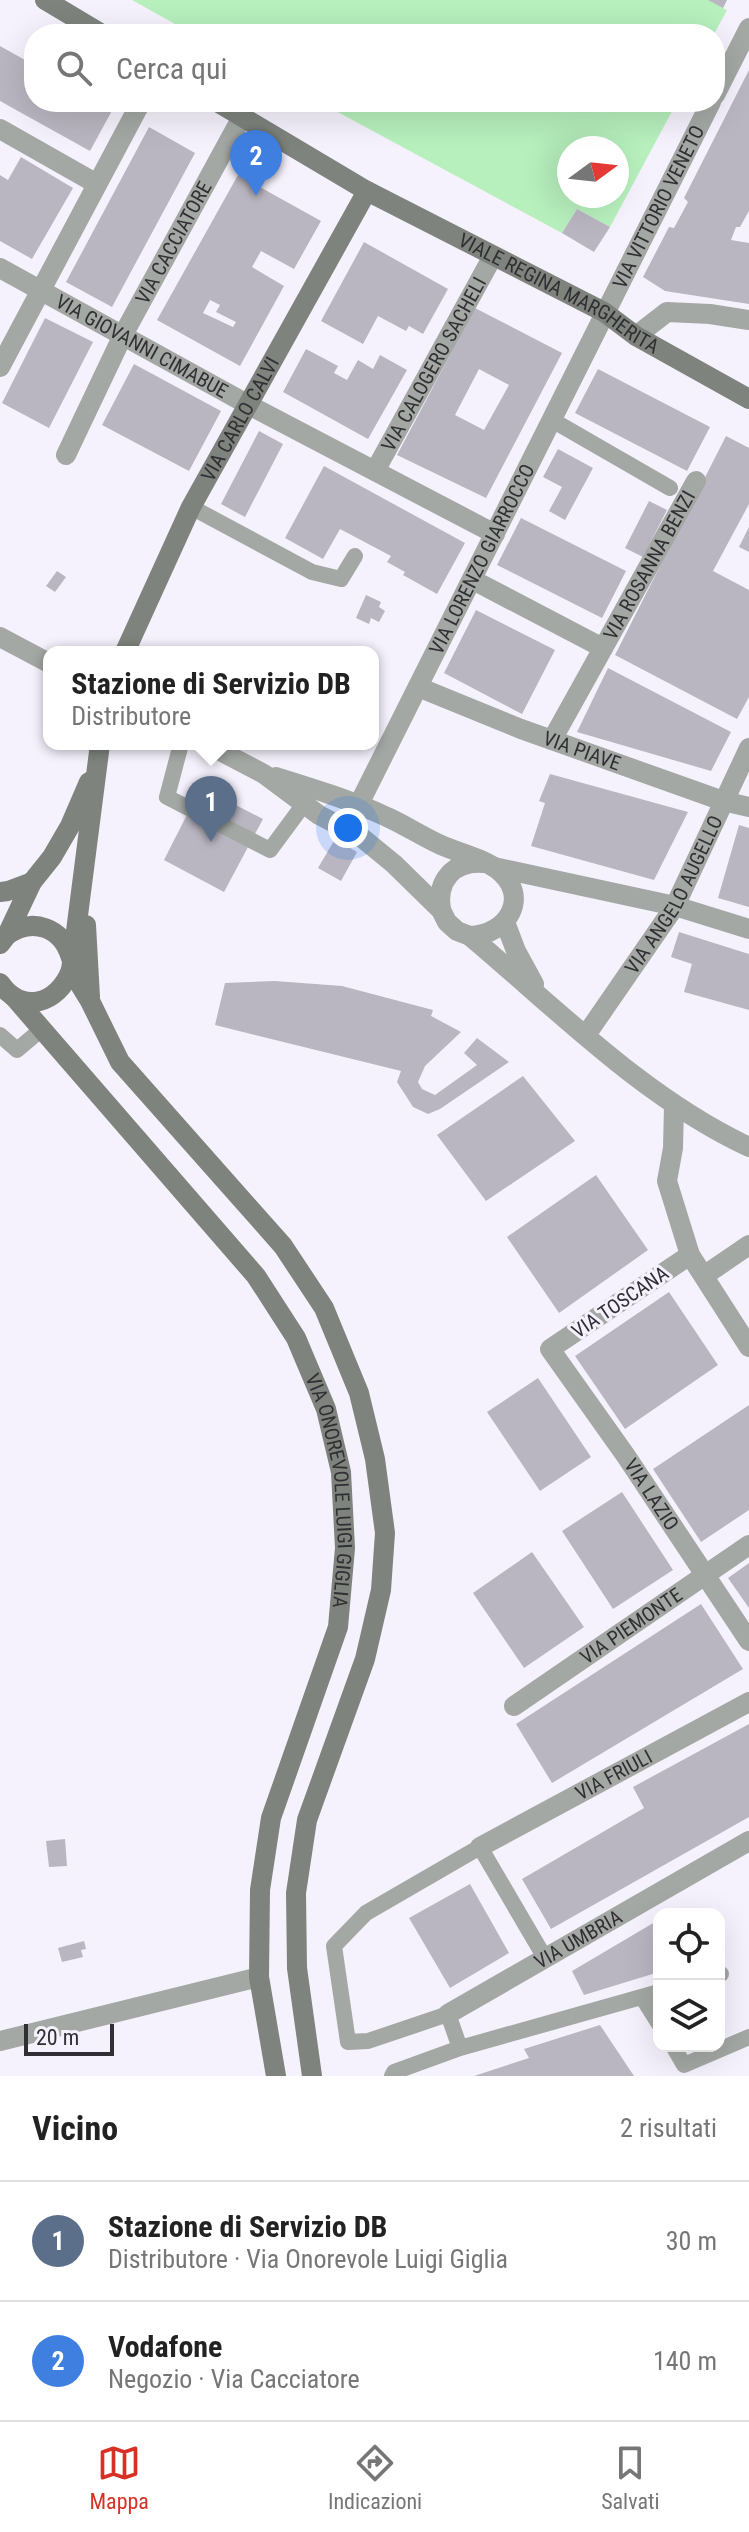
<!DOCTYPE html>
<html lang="it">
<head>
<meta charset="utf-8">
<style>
	:root { --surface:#fff; --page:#f6f6f6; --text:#222; --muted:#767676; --line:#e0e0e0; --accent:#d93025 }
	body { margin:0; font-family:"Roboto Condensed",sans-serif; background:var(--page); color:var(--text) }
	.controls { position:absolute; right:24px; bottom:24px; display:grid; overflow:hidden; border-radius:16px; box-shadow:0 8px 32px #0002 }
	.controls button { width:72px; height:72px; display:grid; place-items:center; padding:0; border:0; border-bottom:2px solid var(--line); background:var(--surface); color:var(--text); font:40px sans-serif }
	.compass { position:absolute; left:557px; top:136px; width:72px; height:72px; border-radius:50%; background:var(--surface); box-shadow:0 8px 32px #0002; rotate:75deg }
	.scale { position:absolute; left:24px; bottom:20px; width:90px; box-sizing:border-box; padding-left:8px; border:4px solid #312f33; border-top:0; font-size:22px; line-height:28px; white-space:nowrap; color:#312f33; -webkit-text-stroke:6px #f6f2fd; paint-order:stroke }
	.you { position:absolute; left:348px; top:828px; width:28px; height:28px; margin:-20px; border:6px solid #fff; border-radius:50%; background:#1a73e8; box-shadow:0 0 0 12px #1a73e833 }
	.badge { display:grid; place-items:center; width:52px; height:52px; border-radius:50%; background:var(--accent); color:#fff; font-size:26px; font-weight:700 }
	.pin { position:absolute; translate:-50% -66px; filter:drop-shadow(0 2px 4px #0008) }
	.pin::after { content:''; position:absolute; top:42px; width:28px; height:24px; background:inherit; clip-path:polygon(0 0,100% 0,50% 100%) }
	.popup { position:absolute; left:43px; top:646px; width:336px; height:104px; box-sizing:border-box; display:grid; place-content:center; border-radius:16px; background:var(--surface); filter:drop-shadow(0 2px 6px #0005); font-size:26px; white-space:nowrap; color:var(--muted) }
	.popup b { font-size:30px; color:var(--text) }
	.popup::after { content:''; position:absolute; left:50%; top:100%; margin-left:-16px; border:16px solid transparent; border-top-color:var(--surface) }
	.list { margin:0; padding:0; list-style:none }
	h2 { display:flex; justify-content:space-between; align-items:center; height:104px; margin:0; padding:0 32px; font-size:34px }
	h2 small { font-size:26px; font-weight:400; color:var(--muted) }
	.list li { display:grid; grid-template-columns:52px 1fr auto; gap:24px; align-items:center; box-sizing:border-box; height:120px; padding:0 32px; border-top:2px solid var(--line) }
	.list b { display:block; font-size:30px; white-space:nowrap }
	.list p { margin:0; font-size:26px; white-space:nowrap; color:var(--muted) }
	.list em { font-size:26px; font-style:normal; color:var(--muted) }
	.icon { flex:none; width:44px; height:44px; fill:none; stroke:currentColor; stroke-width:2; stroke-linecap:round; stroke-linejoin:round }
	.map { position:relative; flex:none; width:749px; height:2076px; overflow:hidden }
	.search { position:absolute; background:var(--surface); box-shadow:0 8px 32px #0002; left:24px; right:24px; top:24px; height:88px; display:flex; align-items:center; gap:20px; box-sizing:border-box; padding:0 28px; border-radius:32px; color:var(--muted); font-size:30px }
	.sheet { height:344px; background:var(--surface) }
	nav { display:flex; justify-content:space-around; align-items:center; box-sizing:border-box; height:112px; border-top:2px solid var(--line); background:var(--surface); font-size:22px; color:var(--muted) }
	nav a { display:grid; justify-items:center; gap:4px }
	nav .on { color:var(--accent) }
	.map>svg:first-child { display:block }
	.green { fill:#b7efbd; fill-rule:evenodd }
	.building { fill:#b9b6c1; fill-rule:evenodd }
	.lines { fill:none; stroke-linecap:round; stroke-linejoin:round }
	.lane { stroke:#a4a8a4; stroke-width:16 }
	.street { stroke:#a4a8a4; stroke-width:20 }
	.secondary { stroke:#7e837d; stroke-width:20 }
	.labels { text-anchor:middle; stroke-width:6; stroke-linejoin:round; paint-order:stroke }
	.street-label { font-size:20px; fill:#312f33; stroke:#f6f2fd }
</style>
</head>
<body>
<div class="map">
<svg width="749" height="2076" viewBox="0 0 749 2076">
	<rect width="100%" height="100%" fill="#f6f2fd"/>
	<path class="green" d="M132,0H727L723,8L727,10L714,34H193Z
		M319,102H677L610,227L577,209L562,233ZM569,148H617V196H569Z"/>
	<path class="building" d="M708,0H727L723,8Z
		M0,46L34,65V102H104L114,107L90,151L0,101Z
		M749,70V211L740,227H736L731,240L749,243V304L665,291L643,277L669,227L674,228L688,202L684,198Z
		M149,127L195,153L112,307L66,282Z
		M21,157L73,188L32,259L0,241V175L8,180Z
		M238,175L321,221L294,269L261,251L252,267L284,286L240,366L157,320ZM210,300L220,305L216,312L236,322L233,327L203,313Z
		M577,209L610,227L594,252L562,233Z
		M364,242L448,289L423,334L409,326L406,331L378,316L363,344L321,321Z
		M475,308L562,353L486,498L397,455ZM479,369L509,385L484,430L455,415Z
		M45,318L93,342L49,428L2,403Z
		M306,349L338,366L334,373L347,380L358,360L373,369L380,355L407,370L368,439L283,392Z
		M134,364L221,411L189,471L102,425Z
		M598,369L710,427L687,471L575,413Z
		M259,431L283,444L245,517L221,504Z
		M726,436L749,448V504L713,571L749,590V697L737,719L615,655Z
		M558,449L593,468L565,520L549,511L562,487L543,477Z
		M324,466L465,543L437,594L403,575L405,572L387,562L391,556L340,529L323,559L285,538Z
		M649,501L667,510L643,557L625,548Z
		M521,518L626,571L602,618L497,565Z
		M749,527V552L739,547Z
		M57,571L66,577L55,592L46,586Z
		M366,595L381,602L379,607L385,611L379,622L371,618L369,624L356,618Z
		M476,610L555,650L522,714L444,673Z
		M608,668L731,732L711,771L577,732Z
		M550,774L688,812L654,880L531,846L545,803L539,801Z
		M201,787L263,819L224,892L164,860Z
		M739,825L749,828V907L718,898Z
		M335,839L357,852L341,881L318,868Z
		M679,932L749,954V1010L684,992L692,964L671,957Z
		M275,981L342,986L433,1010L431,1016L461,1032L425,1066L418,1082L422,1089L435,1095L477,1065L464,1053L477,1038L509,1062L440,1109L428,1114L413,1107L397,1082L401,1071L215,1025L225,983Z
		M523,1076L575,1141L486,1201L437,1135Z
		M596,1175L648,1250L559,1313L507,1237Z
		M669,1292L718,1365L625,1429L575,1356Z
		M538,1378L591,1457L540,1491L487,1412Z
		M749,1405V1510L701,1542L653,1469Z
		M622,1492L673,1570L613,1609L562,1531Z
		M532,1552L584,1627L524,1668L473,1593Z
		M749,1563V1608L728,1578Z
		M701,1604L743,1669L552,1783L516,1724Z
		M749,1724V1817L551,1929L522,1879L644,1808L633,1787Z
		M65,1839L67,1866L49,1867L46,1841Z
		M470,1884L509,1953L450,1988L409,1918Z
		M655,1922L659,1929V1972L584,1995L572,1971Z
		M84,1941L86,1949L81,1950L83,1957L62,1962L58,1948Z
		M600,2025L634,2076H474L529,2058L524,2049Z"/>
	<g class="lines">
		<path class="lane" d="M552,420L670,488
			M191,507L312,572L341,579L355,556
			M181,744L167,797L270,850L304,804
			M0,1035L17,1050L43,1028
			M719,1974H721
			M642,1997L659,2024
			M673,2046L684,2065L749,2037
			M460,2048L448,2014L368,2041L348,2042L334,1946L366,1913L480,1847L545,1958
			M392,2076L394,2072L460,2048L659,1992"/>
		<g class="street">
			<path d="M715,95L749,28"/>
			<path d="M0,129L97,184"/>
			<path id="s1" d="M0,268L247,404L495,534"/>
			<path d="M636,336L667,312L710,314L749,320"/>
			<path d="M0,367L141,102"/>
			<path id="s2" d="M66,455L123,335L242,117"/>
			<path id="s3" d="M375,471L493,256"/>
			<path d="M473,580L603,648"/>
			<path d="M0,637L49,663"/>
			<path id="s4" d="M418,687L521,729L723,801L749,807"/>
			<path id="s5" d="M552,740L696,481"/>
			<path d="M207,744L264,774L319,815L361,837L394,864L441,910L447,922L457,931L470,936C558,1010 644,1098 749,1147"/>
			<path d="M276,777C314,789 351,800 387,817C405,825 423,837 441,845C459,853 483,858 498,870C531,896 508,935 470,936"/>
			<path id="s6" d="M359,804L711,102"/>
			<path d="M494,867L675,906L749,929"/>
			<path d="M441,910C436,881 453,861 483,863"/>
			<path d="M505,922L516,951L534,984"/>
			<path id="s7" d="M586,1035L675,906L749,748"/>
			<path d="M674,1105L673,1148L667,1181L690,1255L749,1347"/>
			<path id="s8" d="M690,1255L550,1349L626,1456L749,1641"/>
			<path d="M705,1275L749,1245"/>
			<path id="s9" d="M514,1706L749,1545"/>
			<path id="s10" d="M480,1847L749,1702"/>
			<path id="s11" d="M448,2014L749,1841"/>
			<path d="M0,2041L259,1977"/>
		</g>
		<g class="secondary">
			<path d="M45,0L102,34"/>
			<path id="s12" d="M217,102L367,191L604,312L636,336L749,399"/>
			<path id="s13" d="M125,652L191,507L367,191"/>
			<path d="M0,892L8,891L32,882"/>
			<path d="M86,925L90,997"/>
			<path d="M7,935C33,917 62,927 71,958"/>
			<path d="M0,944L7,935L32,882L52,857L70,826L89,782"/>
			<path d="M71,970L90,1001L120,1062L283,1246L324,1308L359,1393L375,1459L385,1533L381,1590L365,1659L307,1820L296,1893L297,1968L312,2076"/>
			<path d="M0,983C22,1015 58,1004 71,970L100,744"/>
			<path id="s14" d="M14,997L256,1276L296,1338L326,1409L341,1472L345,1548L338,1627L271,1818L260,1890L259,1977L276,2076"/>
		</g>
	</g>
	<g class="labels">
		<g class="street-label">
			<text dy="7" stroke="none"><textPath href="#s6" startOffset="668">VIA VITTORIO VENETO</textPath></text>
			<text dy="7" stroke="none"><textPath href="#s2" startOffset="238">VIA CACCIATORE</textPath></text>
			<text dy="7" stroke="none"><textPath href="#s12" startOffset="392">VIALE REGINA MARGHERITA</textPath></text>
			<text dy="7" stroke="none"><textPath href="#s1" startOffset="162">VIA GIOVANNI CIMABUE</textPath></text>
			<text dy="7" stroke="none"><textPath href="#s3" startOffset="122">VIA CALOGERO SACHELI</textPath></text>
			<text dy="7" stroke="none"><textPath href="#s13" startOffset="260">VIA CARLO CALVI</textPath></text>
			<text dy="7" stroke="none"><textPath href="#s6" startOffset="274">VIA LORENZO GIARROCCO</textPath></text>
			<text dy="7" stroke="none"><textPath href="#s5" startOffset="200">VIA ROSANNA BENZI</textPath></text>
			<text dy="7" stroke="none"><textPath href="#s4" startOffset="176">VIA PIAVE</textPath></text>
			<text dy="7" stroke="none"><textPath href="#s7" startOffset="166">VIA ANGELO AUGELLO</textPath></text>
			<text transform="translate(620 1302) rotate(-34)" y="7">VIA TOSCANA</text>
			<text dy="7" stroke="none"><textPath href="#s14" startOffset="602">VIA ONOREVOLE LUIGI GIGLIA</textPath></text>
			<text dy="7" stroke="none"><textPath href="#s8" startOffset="346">VIA LAZIO</textPath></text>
			<text dy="7" stroke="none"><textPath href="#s9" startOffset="142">VIA PIEMONTE</textPath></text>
			<text dy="7" stroke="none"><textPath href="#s10" startOffset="152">VIA FRIULI</textPath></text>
			<text dy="7" stroke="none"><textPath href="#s11" startOffset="150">VIA UMBRIA</textPath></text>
		</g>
	</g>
</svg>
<div class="controls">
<button><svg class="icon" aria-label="locate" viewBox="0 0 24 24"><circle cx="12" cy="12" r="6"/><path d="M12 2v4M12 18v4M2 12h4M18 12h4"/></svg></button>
<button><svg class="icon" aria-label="layers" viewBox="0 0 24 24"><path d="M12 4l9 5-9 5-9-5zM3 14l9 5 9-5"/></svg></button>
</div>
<svg class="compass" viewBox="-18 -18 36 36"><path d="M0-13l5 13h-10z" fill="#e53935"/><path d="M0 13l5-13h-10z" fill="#767676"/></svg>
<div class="scale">20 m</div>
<div class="you"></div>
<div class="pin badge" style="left:211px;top:842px;background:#5c6f8a">1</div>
<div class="popup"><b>Stazione di Servizio DB</b>Distributore</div>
<div class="pin badge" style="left:256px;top:196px;background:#3f7fe0">2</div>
<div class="search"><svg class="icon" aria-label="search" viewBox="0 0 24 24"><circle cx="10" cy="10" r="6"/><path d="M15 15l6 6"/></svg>Cerca qui</div>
</div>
<section class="sheet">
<h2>Vicino<small>2 risultati</small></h2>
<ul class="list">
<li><span class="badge" style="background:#5c6f8a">1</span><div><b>Stazione di Servizio DB</b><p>Distributore · Via Onorevole Luigi Giglia</p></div><em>30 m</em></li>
<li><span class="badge" style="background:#3f7fe0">2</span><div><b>Vodafone</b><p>Negozio · Via Cacciatore</p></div><em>140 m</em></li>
</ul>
</section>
<nav>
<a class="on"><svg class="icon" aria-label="map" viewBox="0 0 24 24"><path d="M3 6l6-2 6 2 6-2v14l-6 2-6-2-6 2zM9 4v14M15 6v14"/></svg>Mappa</a>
<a><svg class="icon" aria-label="directions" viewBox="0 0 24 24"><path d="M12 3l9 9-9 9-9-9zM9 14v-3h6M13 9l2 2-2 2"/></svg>Indicazioni</a>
<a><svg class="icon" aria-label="saved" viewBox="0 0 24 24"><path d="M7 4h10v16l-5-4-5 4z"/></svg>Salvati</a>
</nav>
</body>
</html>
